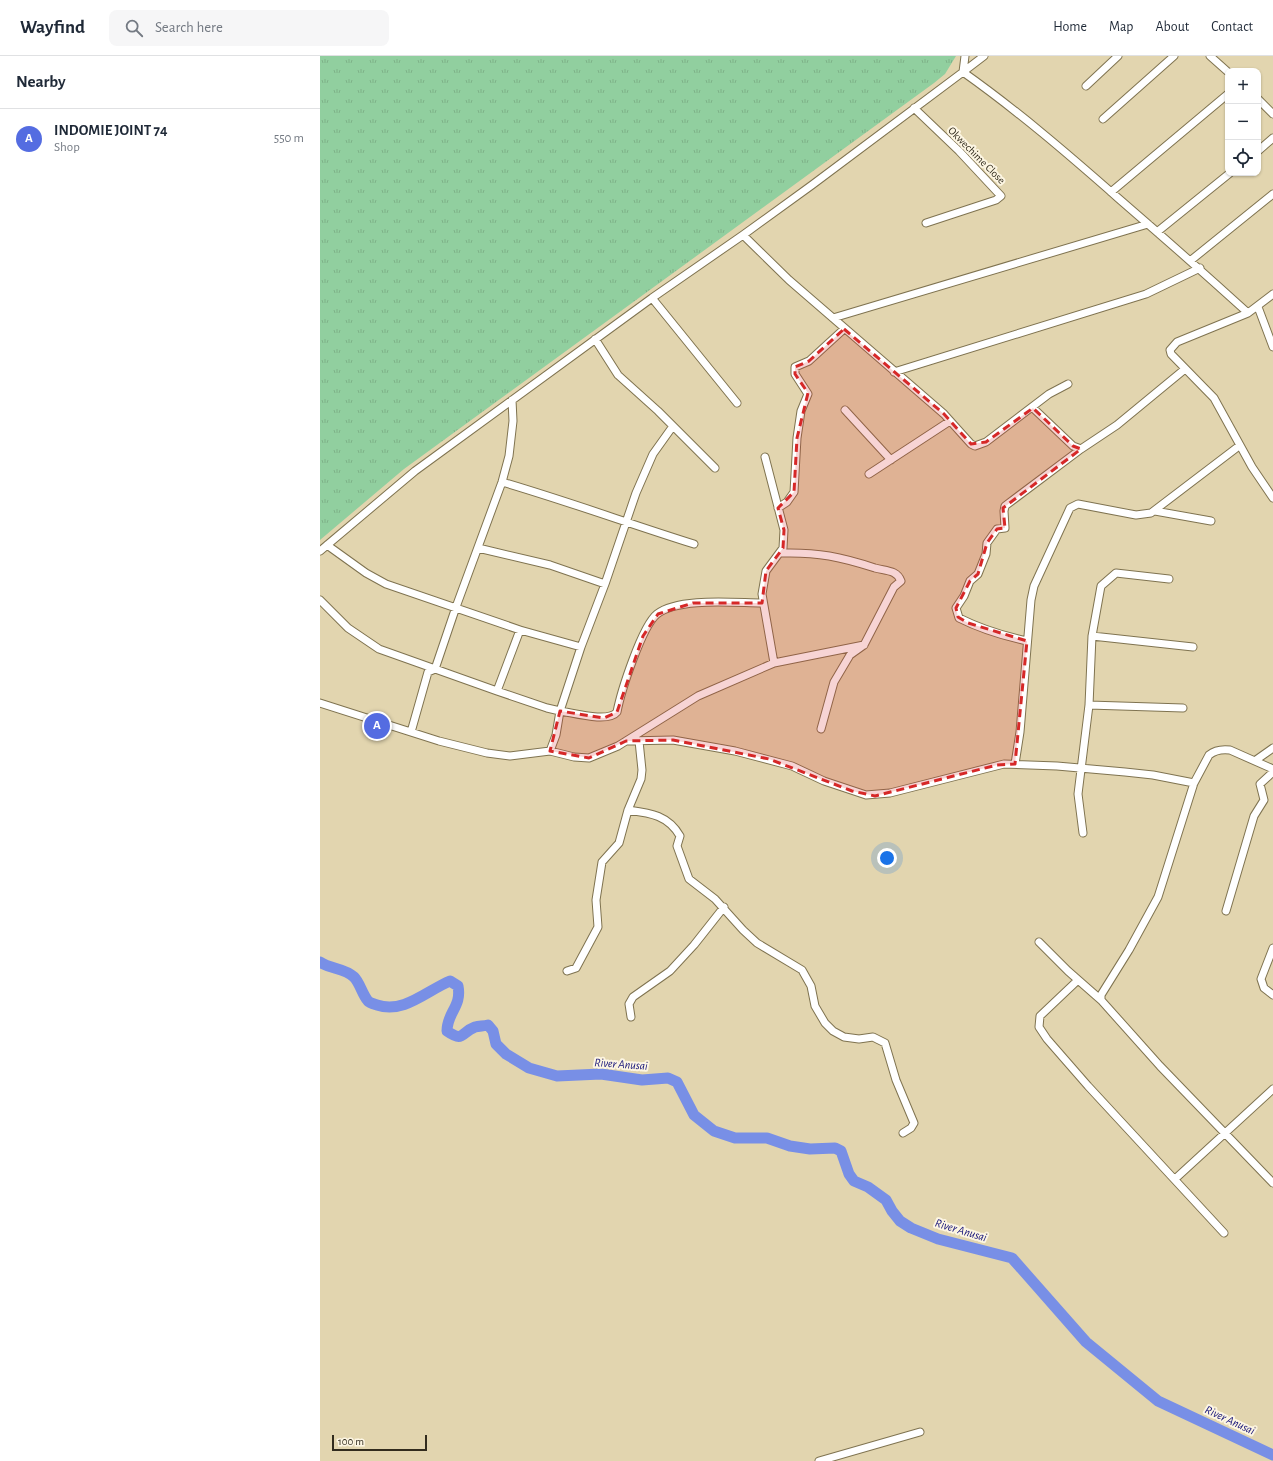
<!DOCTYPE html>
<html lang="en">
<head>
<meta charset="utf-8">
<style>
	:root { --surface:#fff; --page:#f6f6f7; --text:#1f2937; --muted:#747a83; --line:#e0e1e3; --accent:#546ce1 }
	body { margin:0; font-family:"Alegreya Sans",sans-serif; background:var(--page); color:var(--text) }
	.controls { position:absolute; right:12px; top:12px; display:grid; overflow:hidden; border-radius:8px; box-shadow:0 1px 3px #0004 }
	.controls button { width:36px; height:36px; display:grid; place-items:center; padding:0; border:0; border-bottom:1px solid var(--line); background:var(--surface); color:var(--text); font:20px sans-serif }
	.scale { position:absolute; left:12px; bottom:10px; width:95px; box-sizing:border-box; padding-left:4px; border:2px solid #322c1e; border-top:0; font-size:11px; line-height:14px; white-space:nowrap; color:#322c1e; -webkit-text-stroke:3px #fdf6e3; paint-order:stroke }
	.you { position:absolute; left:567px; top:802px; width:14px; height:14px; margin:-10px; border:3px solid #fff; border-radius:50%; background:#1a73e8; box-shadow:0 0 0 6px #1a73e833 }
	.badge { display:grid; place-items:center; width:26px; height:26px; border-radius:50%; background:var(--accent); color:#fff; font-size:13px; font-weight:700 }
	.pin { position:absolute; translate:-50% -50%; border:2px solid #fff; box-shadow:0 1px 4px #0006 }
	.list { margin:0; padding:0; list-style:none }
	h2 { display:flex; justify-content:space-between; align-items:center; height:52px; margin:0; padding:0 16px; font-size:17px }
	h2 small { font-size:13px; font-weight:400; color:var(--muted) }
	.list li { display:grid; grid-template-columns:26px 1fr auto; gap:12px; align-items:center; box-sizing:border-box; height:60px; padding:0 16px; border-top:1px solid var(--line) }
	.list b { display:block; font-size:15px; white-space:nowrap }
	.list p { margin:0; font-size:13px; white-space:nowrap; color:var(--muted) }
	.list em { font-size:13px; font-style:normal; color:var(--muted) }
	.icon { flex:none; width:22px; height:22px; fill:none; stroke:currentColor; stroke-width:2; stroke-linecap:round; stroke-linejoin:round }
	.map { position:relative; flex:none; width:953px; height:1405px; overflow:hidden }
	header { display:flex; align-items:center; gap:24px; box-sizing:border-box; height:56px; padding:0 20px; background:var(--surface); border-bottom:1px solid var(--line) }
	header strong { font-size:19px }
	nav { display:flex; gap:22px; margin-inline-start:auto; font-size:14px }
	.search { width:280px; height:36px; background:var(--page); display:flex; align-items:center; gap:10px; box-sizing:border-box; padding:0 14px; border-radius:8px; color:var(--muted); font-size:15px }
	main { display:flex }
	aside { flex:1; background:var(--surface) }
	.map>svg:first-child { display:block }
	.grass { fill:url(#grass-tufts) }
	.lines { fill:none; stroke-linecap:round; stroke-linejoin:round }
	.river { stroke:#788fe6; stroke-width:11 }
	.street-casing { stroke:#7f7350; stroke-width:9 }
	.street { stroke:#fff; stroke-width:7 }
	.marked { fill:#d62828; fill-opacity:0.2; stroke:#d62828; stroke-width:3; stroke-dasharray:8 5; stroke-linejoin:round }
	.labels { text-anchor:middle; stroke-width:4; stroke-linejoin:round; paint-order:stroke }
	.street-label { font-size:11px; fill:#322c1e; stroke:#fdf6e3 }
	.water-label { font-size:12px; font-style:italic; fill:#161379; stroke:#fdf6e3 }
</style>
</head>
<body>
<header>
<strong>Wayfind</strong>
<div class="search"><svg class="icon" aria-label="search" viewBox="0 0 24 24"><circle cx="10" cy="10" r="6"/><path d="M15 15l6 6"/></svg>Search here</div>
<nav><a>Home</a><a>Map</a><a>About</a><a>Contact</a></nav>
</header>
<main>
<aside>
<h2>Nearby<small></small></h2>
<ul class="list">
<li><span class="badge">A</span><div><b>INDOMIE JOINT 74</b><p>Shop</p></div><em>550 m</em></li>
</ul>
</aside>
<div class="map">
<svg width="953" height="1405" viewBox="0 0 953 1405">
	<defs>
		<pattern id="grass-tufts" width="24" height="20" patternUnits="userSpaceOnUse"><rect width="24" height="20" fill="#91cf9f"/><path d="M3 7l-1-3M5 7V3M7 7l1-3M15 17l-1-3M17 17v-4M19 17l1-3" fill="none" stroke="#7eb288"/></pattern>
	</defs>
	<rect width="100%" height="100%" fill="#e2d5af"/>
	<path class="grass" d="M0,0H636L625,18L614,27L84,413L0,484Z"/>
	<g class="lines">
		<path class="river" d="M0,906C10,913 25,912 34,921C40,927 42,938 48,945C50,947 54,948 57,949C84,958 106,935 130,925L138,930C142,951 127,956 127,975C144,987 141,976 155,971C159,970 164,970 168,969L173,975L176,988L186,998L209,1012L237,1020L281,1018L322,1024L348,1022L357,1026L374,1059L394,1075L415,1082H447L470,1090L490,1093L515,1092L521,1095L529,1118L534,1125L548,1131L566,1144L572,1155L580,1165L591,1172L618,1183L692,1202L766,1286L838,1345L953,1399"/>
		<defs>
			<path id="street" d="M664,0L643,16C698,55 748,98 798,142C842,180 885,218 928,257
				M890,0L908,16
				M766,30L798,0
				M938,43L953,58
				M594,52L639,95L681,140L676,144L606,167
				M783,63L854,0
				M938,95L953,82
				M791,136L908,38
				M837,176L910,117
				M423,179L469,224L624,358L651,388L655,390L666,386L729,338L748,328
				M870,205L953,138
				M953,238L928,257L857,286L850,294L851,298L894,342L932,411L953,442
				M332,242L417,347
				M938,251L953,291
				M513,262L828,168
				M275,283L298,319L338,355L395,412
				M574,316L826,238L880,212
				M713,352L753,390L761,393L797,369L865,313
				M525,354L571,404
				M353,370L333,398L316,437L285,528L261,591L240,655C254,657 288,667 297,656C301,635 322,570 337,558C359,541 416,547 442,547
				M445,401L464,474L463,492L446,515L442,538L454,607
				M549,418L630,365
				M182,426C247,445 310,468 374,488
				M458,452L467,446L474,436L477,382L481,355L488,338L475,318V311L489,305L524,273
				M835,455L891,465
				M7,489L46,517L66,528L200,574L261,591
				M158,492L230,509L285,528
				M0,495L95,415L332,242L423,179L492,129L643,16L645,0
				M462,497C498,496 521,501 555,512C566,515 577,514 581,525L574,531L544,589L530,599L514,626L501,673
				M0,544L28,572L59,593L177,635L227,652L240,655L236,679L230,695
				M772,580L873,591
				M707,585C684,580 661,573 639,562L636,552L644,540L650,525L658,518L666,498L667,487L677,473L685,472L684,455L685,450L761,393
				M177,635L200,574
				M0,647L119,685L167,697L190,700L230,695L254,701L269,702L298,690L378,640L454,607L544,589
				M769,649L863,652
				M91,676L108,616L115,613L136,551L182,426L189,400L193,365L192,344
				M306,685L353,684L415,695L472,710L504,725L546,739L570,737L684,708L737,710L805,716L833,719L874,727
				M936,704L953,692
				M695,708L700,676L711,544L714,530L750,452L758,448L816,459L831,457L919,390
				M953,713L910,694C902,693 895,694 889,699L874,727L838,841L809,894L781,939V944L840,1010L953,1127
				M308,754C330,757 348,759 360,780L357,790L369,823L395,843L423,874L437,887L482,914L491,930L495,950L505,967L513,975L524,981L539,983L553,981L565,987L576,1024L594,1067L591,1072L583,1077
				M763,777L758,738L769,649L772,580L781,530L796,517L849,523
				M906,855L934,760L944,744L940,728L953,716
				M719,886L748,915L781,944
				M953,892L941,923L944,932L953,939
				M247,915L256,912L278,871L276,844L282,806L299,787L308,754L321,723L322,714L319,685
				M758,924L720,960L719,971L727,983L768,1030L904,1177
				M311,961L309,948L313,941L350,915L374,889L404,851
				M855,1123L953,1033
				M499,1405L600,1376"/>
		</defs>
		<use href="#street" class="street-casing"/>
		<use href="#street" class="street"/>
	</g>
	<path class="marked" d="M524,273L624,358L651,388L666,386L713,352L753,390L761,393L683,452L685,472L677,473L667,487L658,518L650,525L636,552L638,561L648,567L707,585L695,708L677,709L555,740L532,735L449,703L353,684L306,685L269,702L230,695L240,655L284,662L297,656L323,580L338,558L373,547H442L446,515L463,492L464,474L458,452L474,436L477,382L488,337L475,318V311L489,305Z"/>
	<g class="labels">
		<g class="street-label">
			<text transform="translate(657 99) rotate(45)" y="4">Okwechime Close</text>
		</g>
		<g class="water-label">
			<text transform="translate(301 1008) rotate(4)" y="4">River Anusai</text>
			<text transform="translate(641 1174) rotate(17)" y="4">River Anusai</text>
			<text transform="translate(910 1364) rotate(25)" y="4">River Anusai</text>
		</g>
	</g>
</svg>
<div class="controls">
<button>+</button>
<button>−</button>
<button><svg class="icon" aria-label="locate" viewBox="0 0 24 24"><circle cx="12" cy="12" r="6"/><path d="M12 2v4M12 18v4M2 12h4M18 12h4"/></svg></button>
</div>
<div class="scale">100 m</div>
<div class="you"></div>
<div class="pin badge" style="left:57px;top:670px">A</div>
</div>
</main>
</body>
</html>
